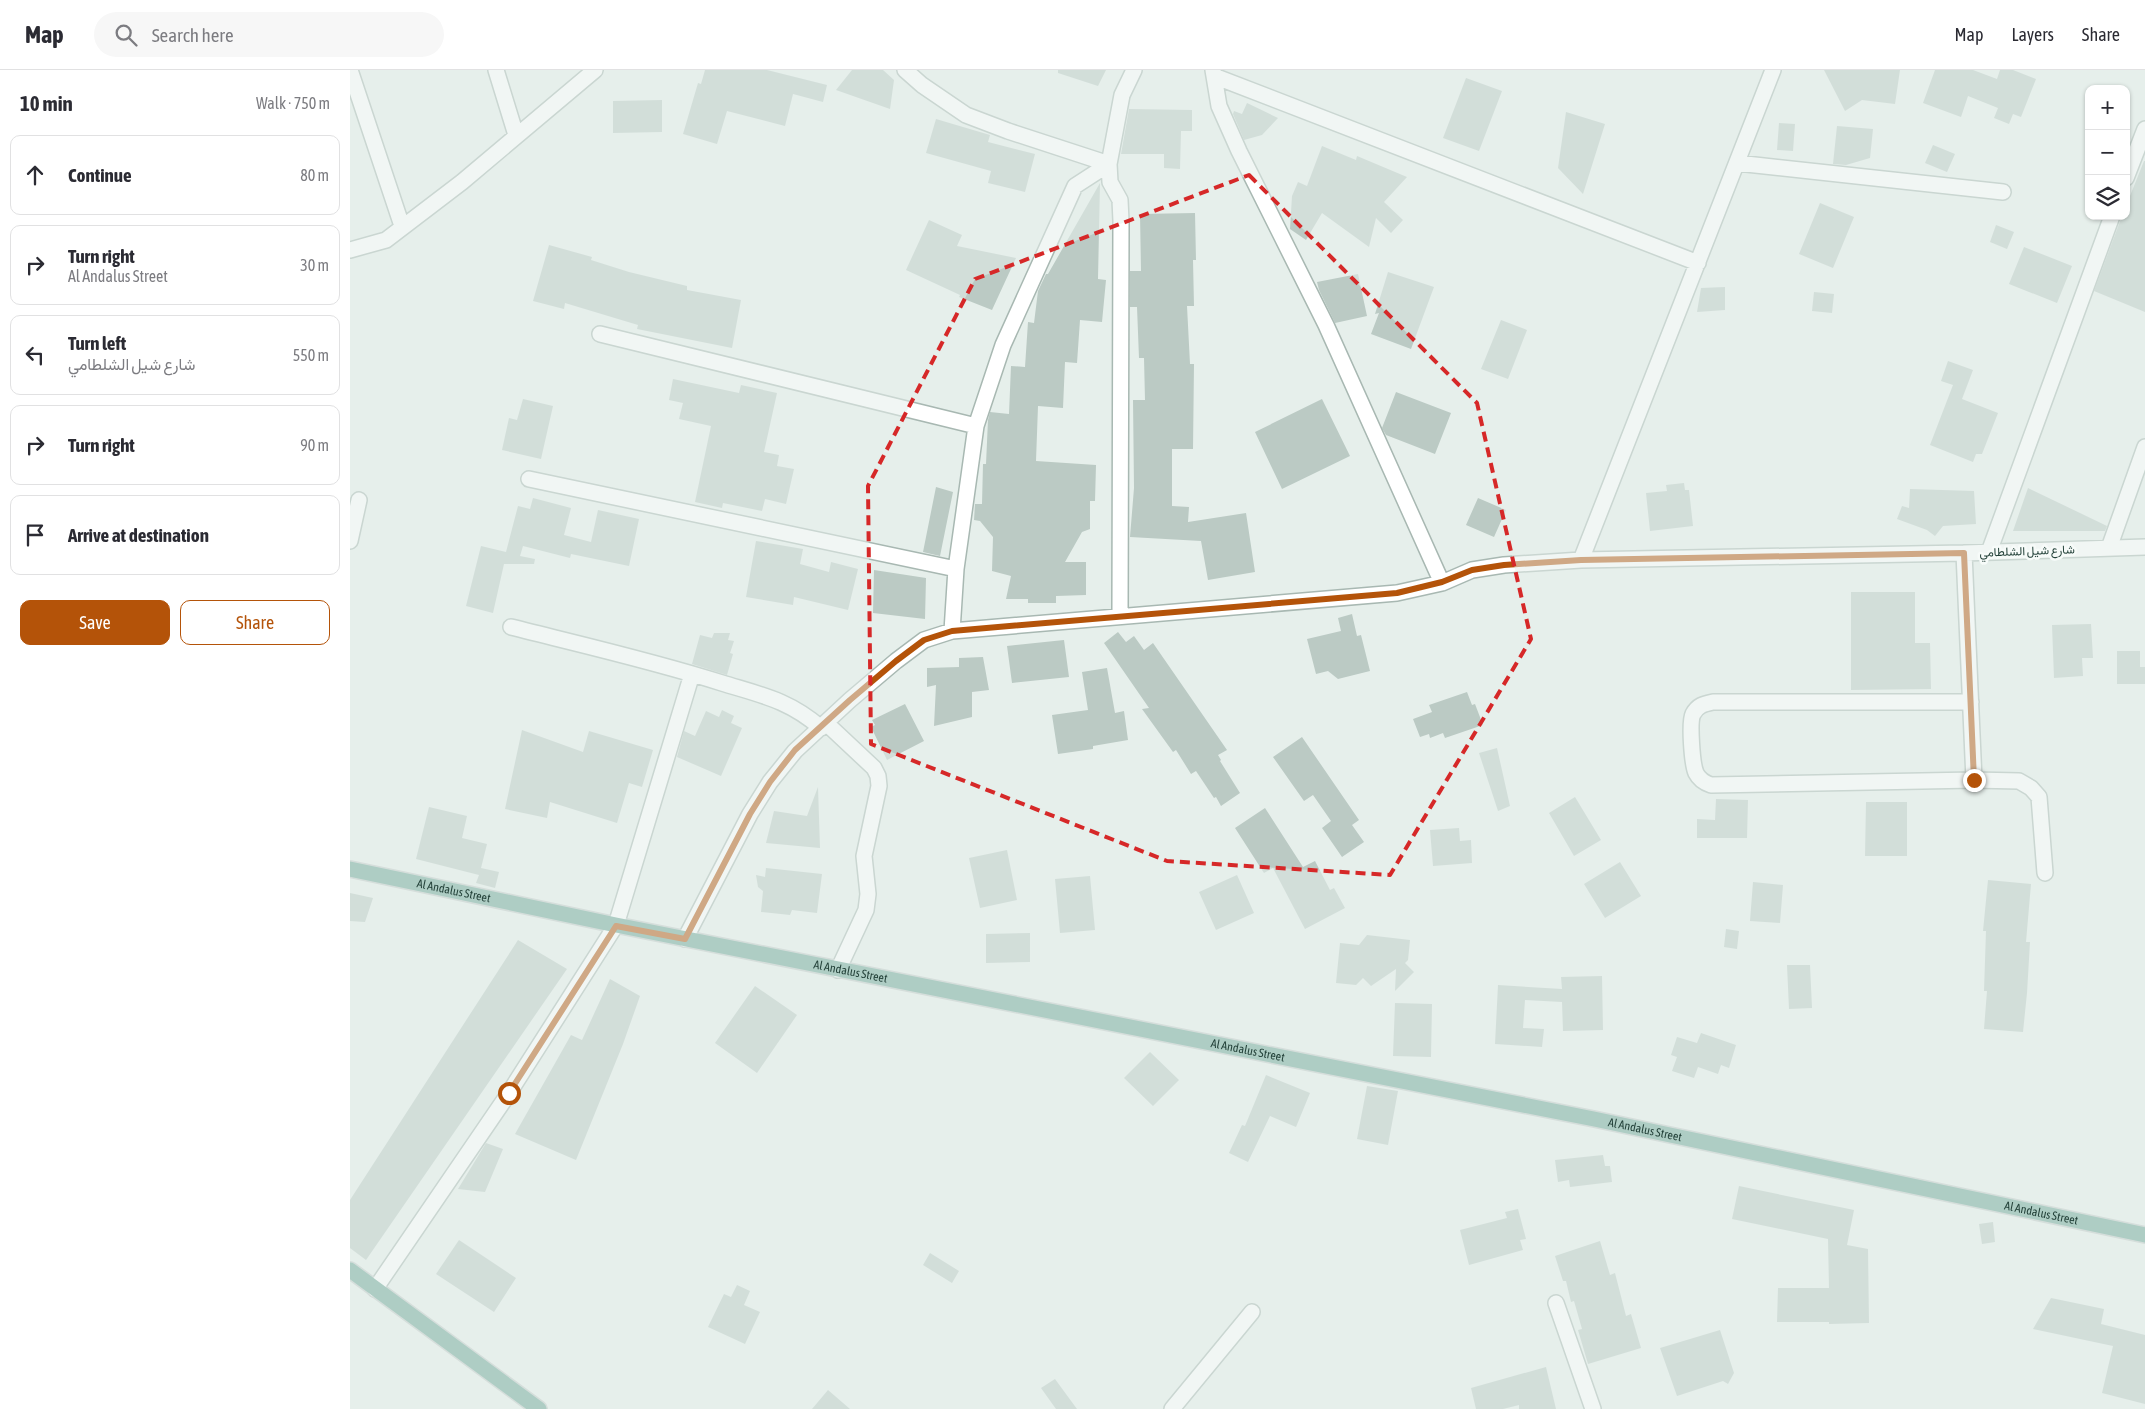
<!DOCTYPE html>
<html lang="en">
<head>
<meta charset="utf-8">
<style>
	:root { --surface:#fff; --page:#f7f7f7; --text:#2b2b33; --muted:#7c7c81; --line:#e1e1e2; --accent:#b45309 }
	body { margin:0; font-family:"Asap Condensed",Vazirmatn,sans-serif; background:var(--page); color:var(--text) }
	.controls { position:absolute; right:15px; top:15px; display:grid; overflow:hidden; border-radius:10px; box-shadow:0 1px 4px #0004 }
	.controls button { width:45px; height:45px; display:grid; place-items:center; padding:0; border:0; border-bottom:1px solid var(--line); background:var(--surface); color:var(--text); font:25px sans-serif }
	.stop { position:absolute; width:15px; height:15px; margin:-11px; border:4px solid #b45309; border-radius:50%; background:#fff }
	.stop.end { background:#b45309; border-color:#fff; box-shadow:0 1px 5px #0008 }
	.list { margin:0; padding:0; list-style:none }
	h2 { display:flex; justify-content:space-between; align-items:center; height:65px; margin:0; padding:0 20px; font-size:21px }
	h2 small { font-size:16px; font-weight:400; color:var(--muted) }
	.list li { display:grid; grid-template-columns:32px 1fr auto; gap:15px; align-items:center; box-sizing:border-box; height:80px; margin:0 10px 10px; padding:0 10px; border:1px solid var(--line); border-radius:10px }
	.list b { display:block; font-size:19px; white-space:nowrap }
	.list p { margin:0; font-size:16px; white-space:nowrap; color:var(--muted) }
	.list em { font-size:16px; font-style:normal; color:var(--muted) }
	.actions { display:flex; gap:10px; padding:15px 20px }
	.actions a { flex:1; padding:11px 0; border:1px solid var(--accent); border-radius:10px; text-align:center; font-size:18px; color:var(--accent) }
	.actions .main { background:var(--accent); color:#fff }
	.icon { flex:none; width:28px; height:28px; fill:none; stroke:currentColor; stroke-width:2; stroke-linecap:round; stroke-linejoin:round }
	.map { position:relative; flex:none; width:1795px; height:1339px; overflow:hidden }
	header { display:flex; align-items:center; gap:30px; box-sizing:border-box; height:70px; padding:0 25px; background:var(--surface); border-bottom:1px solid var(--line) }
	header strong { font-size:24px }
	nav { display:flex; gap:28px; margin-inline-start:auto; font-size:18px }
	.search { width:350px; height:45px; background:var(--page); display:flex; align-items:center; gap:12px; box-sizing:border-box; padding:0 18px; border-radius:28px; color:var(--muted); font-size:19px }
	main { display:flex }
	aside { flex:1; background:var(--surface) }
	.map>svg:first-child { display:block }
	.building { fill:#bbcac4 }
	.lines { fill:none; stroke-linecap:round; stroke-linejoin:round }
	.minor-casing { stroke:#a8b8b2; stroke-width:18 }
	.major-casing { stroke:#c2cac8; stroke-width:18 }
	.minor { stroke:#fff; stroke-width:15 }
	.major { stroke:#6aa596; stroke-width:15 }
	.route { stroke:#b45309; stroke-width:6 }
	.marked { fill:none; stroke:#d62828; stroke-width:4; stroke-dasharray:10 6; stroke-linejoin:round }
	.labels { text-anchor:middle; stroke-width:5; stroke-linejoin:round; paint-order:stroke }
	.street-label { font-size:12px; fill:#24423a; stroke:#f7fbf9 }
</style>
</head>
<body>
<header>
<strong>Map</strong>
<div class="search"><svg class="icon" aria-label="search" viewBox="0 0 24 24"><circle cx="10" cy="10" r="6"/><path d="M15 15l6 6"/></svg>Search here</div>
<nav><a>Map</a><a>Layers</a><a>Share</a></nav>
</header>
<main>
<aside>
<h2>10 min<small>Walk · 750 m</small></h2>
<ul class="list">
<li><svg class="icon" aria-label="ahead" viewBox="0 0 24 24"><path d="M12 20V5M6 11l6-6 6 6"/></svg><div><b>Continue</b></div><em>80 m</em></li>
<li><svg class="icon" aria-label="right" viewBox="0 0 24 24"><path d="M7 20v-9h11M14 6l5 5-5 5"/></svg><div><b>Turn right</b><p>Al Andalus Street</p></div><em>30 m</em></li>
<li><svg class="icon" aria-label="left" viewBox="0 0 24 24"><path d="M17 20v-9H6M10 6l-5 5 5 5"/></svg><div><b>Turn left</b><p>شارع شيل الشلطامي</p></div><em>550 m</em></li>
<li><svg class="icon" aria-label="right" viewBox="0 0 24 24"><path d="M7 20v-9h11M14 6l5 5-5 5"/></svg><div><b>Turn right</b></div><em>90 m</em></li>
<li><svg class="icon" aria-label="arrive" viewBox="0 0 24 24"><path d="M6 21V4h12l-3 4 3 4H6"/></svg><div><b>Arrive at destination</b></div></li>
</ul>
<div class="actions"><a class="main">Save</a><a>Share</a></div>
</aside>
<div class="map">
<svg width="1795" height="1339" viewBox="0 0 1795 1339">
	<rect width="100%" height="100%" fill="#e6efeb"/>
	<path class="building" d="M355,0H417L477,15L473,32L443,24L435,56L377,41L367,74L333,64L348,13L351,14Z
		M502,0H533L544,10L540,39L486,20Z
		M708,0H756L748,16L708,3Z
		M1474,0H1550L1545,34L1512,30L1495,41Z
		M1585,0H1623L1647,9L1650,0H1663L1686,9L1671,47L1663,44L1659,54L1644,48L1648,38L1618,26L1611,47L1573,33Z
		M1116,8L1152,21L1129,81L1093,68Z
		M312,30V62L263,63V31Z
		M897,33L928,48L912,65L894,70L883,44L884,41L892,44Z
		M779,39L842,40V61H831L830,99L814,98V84H771Z
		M1216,42L1255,54L1233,124L1208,98Z
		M586,49L640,65L638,72L685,84L675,122L638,113L641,101L576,83Z
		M1429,53L1445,54L1443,81L1427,80Z
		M1487,56L1523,59L1520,88L1496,95L1483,94Z
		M1583,75L1605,84L1597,102L1575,93Z
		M972,76L1006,90L1007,86L1057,107L1034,132L1053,150L1041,163L1026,148L1019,177L972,143L956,170L940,159L942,126L948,112L957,116Z
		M1794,91H1795V242L1744,221L1772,146H1776V136Z
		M750,113L748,209L756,210L752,252L730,250L727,293L715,292L713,338L688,336L686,391L746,395L745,431H740V459L732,462L715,492H736V525L706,526V533H678V529H656L661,506L642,501L643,467L630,451L624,450L625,434H632L633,394H636L638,350L640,342L659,344L661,296L675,297L678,252L684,253L688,221L696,204H698Z
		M1470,133L1504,147L1483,198L1449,184Z
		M845,143L846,190H843L844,236H837L840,294H844L843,379H822V436L839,437L838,452L896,443L905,502L858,510L851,471L780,467L784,418L783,330H795L794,288H789L787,237H780V201H791L790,144Z
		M579,150L612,165L607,176L666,188L642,240L609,227L610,225L556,200Z
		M1646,155L1664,162L1657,179L1640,172Z
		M199,175L242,187L241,190L279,202L337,216V220L391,230L382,278L287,259L288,255L215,233L214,239L183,231Z
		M1674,177L1722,196L1707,233L1659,214Z
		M1038,202L1084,217L1061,279L1021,264L1029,243L1025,244Z
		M1008,204L1017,246L985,253L969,220L967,212Z
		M1375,217V240L1347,242L1351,218Z
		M1464,222L1484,224L1482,243L1462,241Z
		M1151,250L1177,260L1158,309L1131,299Z
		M1598,291L1623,300L1612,329L1648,343L1632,384H1626L1623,392L1580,375L1603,315L1591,311Z
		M323,309L389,323L391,315L427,323L414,382L429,385L427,396L444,399L436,434L415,429L412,441L373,433L372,438L345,432L361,356L329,349L333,333L319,330Z
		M1046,322L1101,343L1085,384L1036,365L1032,358Z
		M173,329L203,336L191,389L152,380L159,348L167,350Z
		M972,329L1000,386L932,419L905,362Z
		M1334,413L1335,420H1339L1343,456L1300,461L1296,423L1317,421L1316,415Z
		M586,417L603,422L590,486L573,482Z
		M1678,418L1757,456L1755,461H1663Z
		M1560,419L1624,421L1626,454L1593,456L1585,466L1577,460L1547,449L1552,436L1559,438Z
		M183,428L221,438L214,465L241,472L248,440L289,449L279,496L221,484L220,488L173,476L170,486L185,489L184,494H154L143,543L116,536L131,476L156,482L168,436L180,439Z
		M1128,428L1156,440L1144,467L1116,455Z
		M406,471L453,479L450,494L479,502L481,492L508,499L498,540L444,527L443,535L396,527Z
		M524,500L576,508L575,549L523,543Z
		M1501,522H1565V573H1580L1581,619L1501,620Z
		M1002,544L1007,566L1011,565L1020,601L988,609L978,601L966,604L957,569L991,561L988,548Z
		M1741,554L1743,588H1732L1733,606L1704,608L1702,555Z
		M768,562L776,572L784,566L794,580L803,573L877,680L868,685L871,690L870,691L890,723L871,736L866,727L864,728L846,701L841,704L826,680L823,682L792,639L799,638L754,573Z
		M364,563H380L378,570L384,571L380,583L383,584L377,605L342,594L350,565L362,568Z
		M714,570L719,607L662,613L657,576Z
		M1767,581H1790V597H1795V614H1767Z
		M633,587L639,620L622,622V647L584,656L586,615L577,617V598L609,597V588Z
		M757,598L765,643L774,641L778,670L743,676V679L708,684L702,645L738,640L732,602Z
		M1117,622L1122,635L1125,634L1133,655L1095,668L1093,663L1080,668L1079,664L1070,667L1063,649L1082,642L1079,635Z
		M555,634L574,671L537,690L521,657L525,655L522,650Z
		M372,640L384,646L381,653L392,658L371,706L327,687L334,661L345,666L356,641L369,647Z
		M172,660L233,682L239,661L303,680L292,717L279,713L267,753L200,732L197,748L155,739Z
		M952,667L1009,750L1002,755L1014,772L992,787L972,758L981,751L963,725L954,731L923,687Z
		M1147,678L1160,736L1148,741L1129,683Z
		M468,717L470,778L416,773L424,741L457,746Z
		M1225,727L1251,770L1224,786L1199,743Z
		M1366,729L1398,730L1397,768H1347V749L1365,750Z
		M1516,732H1557V786H1515Z
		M79,737L117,746L112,768L137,774L131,798L149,802L145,818L126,813L129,805L66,789Z
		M915,738L953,797L965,791L980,820L984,818L995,838L955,859L923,798L914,803L885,758Z
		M1109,758L1110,771L1121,770L1122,793L1083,796L1080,760Z
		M657,780L667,830L630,838L619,788Z
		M1270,792L1291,826L1255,848L1234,814Z
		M416,798L472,804L467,843L442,840L440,845L411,842L413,821L408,817L406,805L415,807Z
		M887,805L904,843L866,860L849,822Z
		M740,806L745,860L710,863L705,809Z
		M1638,810L1681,814L1676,872H1680L1677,923L1673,962L1634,959L1637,921H1634L1636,861H1633Z
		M1403,812L1433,815L1430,853L1400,851Z
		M0,823L23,828L15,852L0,851Z
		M1376,859L1389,861L1387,879L1374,877Z
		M680,863V892L636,893V864Z
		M1017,865L1060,870L1058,890L1055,893L1064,902L1045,921L1046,899L1021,916L1013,908L1006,915L986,913L990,873L1009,875Z
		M168,870L217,899L16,1190L0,1178V1130Z
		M1437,895H1460L1462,938L1439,939Z
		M1252,906L1253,960L1213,961L1212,932L1175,930L1173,958L1194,959L1192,977L1145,974L1148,915L1212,919L1211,907Z
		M260,909L290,926L273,974L226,1090L165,1064L221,965L232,970Z
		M405,916L447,945L407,1003L365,973Z
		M1045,933L1082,934L1081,987L1043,986Z
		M1351,963L1386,975L1379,998L1371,995L1368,1004L1348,997L1344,1008L1322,1001L1327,987L1321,985L1327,967L1347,973Z
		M800,982L829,1010L803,1036L774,1008Z
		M916,1005L960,1023L946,1057L920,1046L898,1092L879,1083L892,1055L895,1056Z
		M1017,1016L1048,1021L1038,1075L1007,1069Z
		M136,1073L153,1079L135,1122L108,1119Z
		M1253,1085L1255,1096H1260L1262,1112L1220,1117L1219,1110L1208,1112L1205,1090Z
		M1389,1116L1504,1140L1497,1175L1518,1179L1519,1253L1479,1254V1252H1427L1428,1218H1479L1478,1169L1382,1149Z
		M1168,1139L1176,1169L1170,1170L1173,1180L1119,1195L1110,1160L1157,1148L1155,1142Z
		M1643,1152L1645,1172L1632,1174L1629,1154Z
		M109,1170L166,1208L144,1242L86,1204Z
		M1250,1171L1260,1205L1265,1203L1276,1246L1281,1244L1291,1278L1238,1294L1228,1260L1232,1259L1224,1231L1221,1232L1216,1211H1213L1205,1186Z
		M580,1183L609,1201L602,1213L573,1195Z
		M387,1215L400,1221L394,1235L410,1242L395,1274L358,1257L374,1224L381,1227Z
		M1701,1228L1754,1239L1751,1254L1795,1265V1334L1752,1323L1763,1276L1683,1259Z
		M1370,1260L1384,1303L1378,1314L1373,1311L1327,1326L1310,1278Z
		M1196,1297L1206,1339H1169V1335L1153,1339H1126L1121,1318Z
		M705,1309L727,1339H706L691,1318Z
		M478,1320L500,1339H462Z"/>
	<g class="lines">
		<defs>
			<path id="minor" d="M0,0L52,156
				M146,0L166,65
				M555,0L572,15L616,45L658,61L759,94
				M863,0L869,36L889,81L976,255L1092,513
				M864,6L1348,193
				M1387,93L1653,122
				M1776,108L1795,59
				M0,180L36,170L112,112L245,0
				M250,264L626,356
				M179,409L606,499
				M0,471L9,430
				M1759,478L1795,377
				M1639,482L1762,146
				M1614,483L1624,710
				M1231,490L1423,0
				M770,546L771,151L770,130L760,112L759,94L772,25L784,0
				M161,557C232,575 303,591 372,613C411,625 439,630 471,658
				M602,561L606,499L626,356L653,275L725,116L759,94
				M1621,632H1363C1354,634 1348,635 1343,644C1339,652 1342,694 1346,703C1349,709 1355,713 1361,715L1624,710L1669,711L1681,718L1689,727L1695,803
				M476,653L524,698L528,706L529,716L514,786L518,824L516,840L488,900
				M335,869L400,744L420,712L445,681L500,630L546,591L574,570L602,561L1047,523L1092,513L1122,500L1154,495L1231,490L1614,483L1795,477
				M25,1219L159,1023L266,855L342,604
				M1206,1233L1243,1339
				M822,1339L902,1242"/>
			<g id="major">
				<path id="s1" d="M0,799L266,855L1244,1049L1795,1165"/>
				<path d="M0,1200L189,1339"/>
			</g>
		</defs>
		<use href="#minor" class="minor-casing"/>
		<use href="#major" class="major-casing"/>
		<use href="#minor" class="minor"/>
		<use href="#major" class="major"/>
	</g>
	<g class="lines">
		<path class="route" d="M159,1023L266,856L335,869L400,744L420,712L445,680L500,630L546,591L574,570L602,561L1047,523L1092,512L1122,500L1154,495L1231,490L1614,483L1624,710"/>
	</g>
	<path d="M0 0H1795V1339H0ZM899,105L1127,333L1181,569L1040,805L817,791L521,674L518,416L625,209Z" fill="#e6efeb" fill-opacity=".55" fill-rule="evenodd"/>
	<path class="marked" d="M899,105L1127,333L1181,569L1040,805L817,791L521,674L518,416L625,209Z"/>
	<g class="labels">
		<g class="street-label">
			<text transform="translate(1677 481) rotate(-2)" y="4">شارع شيل الشلطامي</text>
			<text dy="4" stroke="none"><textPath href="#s1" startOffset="106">Al Andalus Street</textPath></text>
			<text dy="4" stroke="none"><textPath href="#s1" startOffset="511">Al Andalus Street</textPath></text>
			<text dy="4" stroke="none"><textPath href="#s1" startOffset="916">Al Andalus Street</textPath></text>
			<text dy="4" stroke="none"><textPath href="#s1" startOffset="1321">Al Andalus Street</textPath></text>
			<text dy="4" stroke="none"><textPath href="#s1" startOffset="1726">Al Andalus Street</textPath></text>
		</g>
	</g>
</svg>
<div class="controls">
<button>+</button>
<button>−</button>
<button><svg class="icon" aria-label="layers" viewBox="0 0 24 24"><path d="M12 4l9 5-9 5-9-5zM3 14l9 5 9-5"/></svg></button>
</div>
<div class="stop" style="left:159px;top:1023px"></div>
<div class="stop end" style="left:1624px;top:710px"></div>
</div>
</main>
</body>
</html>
